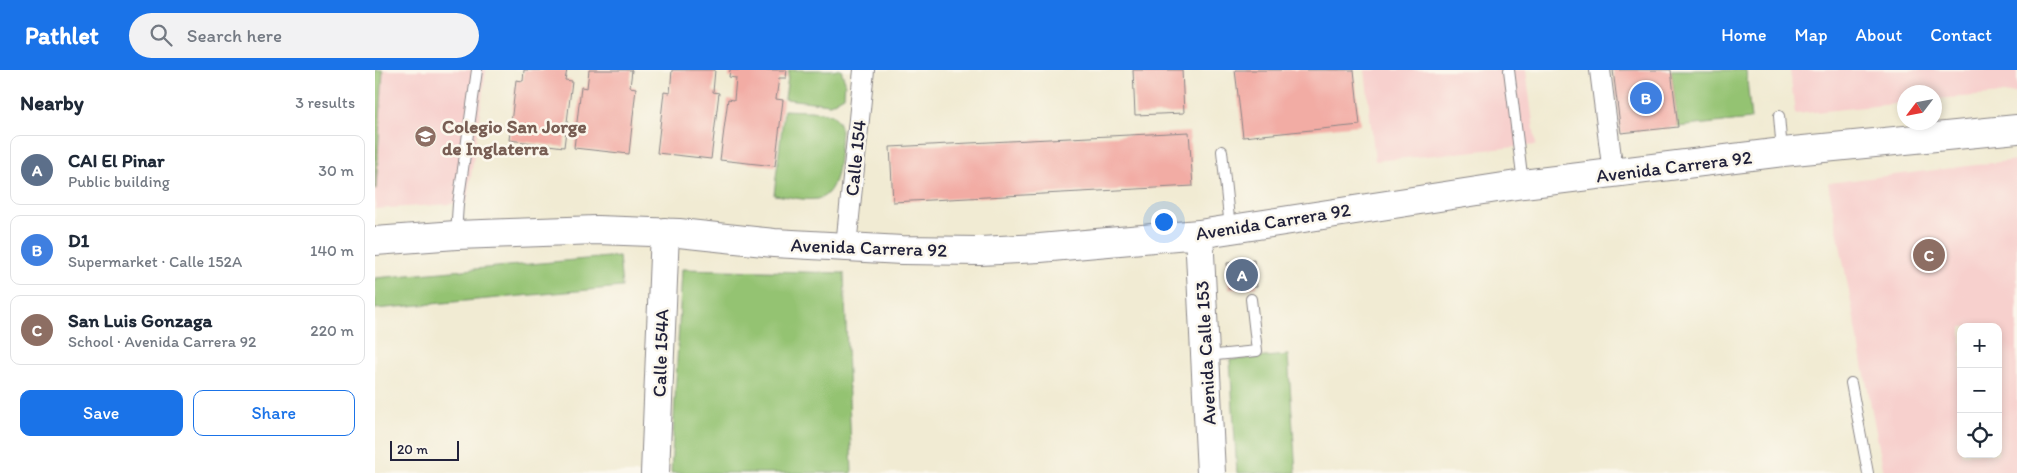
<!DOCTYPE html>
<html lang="en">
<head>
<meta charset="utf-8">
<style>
	:root { --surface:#fff; --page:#f2f2f3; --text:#1f2937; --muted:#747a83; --line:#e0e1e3; --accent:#1a73e8 }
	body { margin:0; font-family:Itim,sans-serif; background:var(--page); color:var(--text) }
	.controls { position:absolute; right:15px; bottom:15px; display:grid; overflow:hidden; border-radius:10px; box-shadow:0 2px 8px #0003 }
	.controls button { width:45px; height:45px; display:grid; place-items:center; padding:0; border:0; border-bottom:1px solid var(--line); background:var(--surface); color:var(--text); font:25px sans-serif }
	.compass { position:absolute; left:1522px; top:15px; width:45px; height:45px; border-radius:50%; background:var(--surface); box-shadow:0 2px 8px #0003; rotate:238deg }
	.scale { position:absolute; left:15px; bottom:12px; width:69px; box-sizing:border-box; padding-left:5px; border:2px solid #22223b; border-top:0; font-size:14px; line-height:18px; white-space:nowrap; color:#22223b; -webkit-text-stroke:4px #fbf7ec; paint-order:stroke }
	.you { position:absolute; left:788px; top:151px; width:18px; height:18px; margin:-12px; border:4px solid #fff; border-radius:50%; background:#1a73e8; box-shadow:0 0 0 8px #1a73e833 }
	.badge { display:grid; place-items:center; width:32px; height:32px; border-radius:50%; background:var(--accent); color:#fff; font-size:16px; font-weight:700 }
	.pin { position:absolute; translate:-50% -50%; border:2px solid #fff; box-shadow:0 1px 5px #0006 }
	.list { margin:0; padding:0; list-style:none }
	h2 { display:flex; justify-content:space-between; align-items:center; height:65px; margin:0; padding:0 20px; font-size:21px }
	h2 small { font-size:16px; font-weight:400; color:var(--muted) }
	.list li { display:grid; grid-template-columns:32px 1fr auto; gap:15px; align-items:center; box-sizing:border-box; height:70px; margin:0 10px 10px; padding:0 10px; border:1px solid var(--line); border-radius:10px }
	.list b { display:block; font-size:19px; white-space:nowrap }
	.list p { margin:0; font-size:16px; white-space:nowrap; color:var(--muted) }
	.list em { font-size:16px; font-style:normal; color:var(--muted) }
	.actions { display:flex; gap:10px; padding:15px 20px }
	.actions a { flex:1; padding:11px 0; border:1px solid var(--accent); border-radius:10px; text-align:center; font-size:18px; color:var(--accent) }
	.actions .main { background:var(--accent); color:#fff }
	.icon { flex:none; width:28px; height:28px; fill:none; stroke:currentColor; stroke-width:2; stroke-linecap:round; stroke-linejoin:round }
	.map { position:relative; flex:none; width:1642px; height:403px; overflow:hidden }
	header { display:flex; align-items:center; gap:30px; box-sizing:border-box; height:70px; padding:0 25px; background:var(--accent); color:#fff }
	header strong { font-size:24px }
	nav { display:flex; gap:28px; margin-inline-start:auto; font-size:18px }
	.search { width:350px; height:45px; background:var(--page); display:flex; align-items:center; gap:12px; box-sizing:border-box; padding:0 18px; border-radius:28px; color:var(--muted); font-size:19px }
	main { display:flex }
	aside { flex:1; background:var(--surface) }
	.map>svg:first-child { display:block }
	.built { fill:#f7d0cd; fill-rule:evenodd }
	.green { fill:#94c372; stroke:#5b7256 }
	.building { fill:#f2aca4 }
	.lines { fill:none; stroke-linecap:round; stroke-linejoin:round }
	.lane-casing { stroke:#8a8687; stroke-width:12 }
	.street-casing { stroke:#8a8687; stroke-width:22 }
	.secondary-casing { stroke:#8a8687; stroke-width:30 }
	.lane { stroke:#fff; stroke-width:10 }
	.street { stroke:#fff; stroke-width:20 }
	.secondary { stroke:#fff; stroke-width:28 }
	.labels { text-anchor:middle; stroke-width:5; stroke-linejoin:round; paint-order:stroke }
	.education-label { font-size:19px; font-weight:bold; fill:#785e54; stroke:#fbf7ec; text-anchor:start }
	.street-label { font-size:19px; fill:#22223b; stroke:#fbf7ec }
</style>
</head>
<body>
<header>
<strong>Pathlet</strong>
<div class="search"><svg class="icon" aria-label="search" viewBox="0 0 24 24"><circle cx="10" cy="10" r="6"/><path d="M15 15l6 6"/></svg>Search here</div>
<nav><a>Home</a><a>Map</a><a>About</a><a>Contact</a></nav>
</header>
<main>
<aside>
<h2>Nearby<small>3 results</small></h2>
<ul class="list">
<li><span class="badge" style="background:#5c6f8a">A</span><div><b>CAI El Pinar</b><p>Public building</p></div><em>30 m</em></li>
<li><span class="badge" style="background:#3f7fe0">B</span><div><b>D1</b><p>Supermarket · Calle 152A</p></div><em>140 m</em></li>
<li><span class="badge" style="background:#8d6e63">C</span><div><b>San Luis Gonzaga</b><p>School · Avenida Carrera 92</p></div><em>220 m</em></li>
</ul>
<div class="actions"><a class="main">Save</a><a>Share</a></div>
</aside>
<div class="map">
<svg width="1642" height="403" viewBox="0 0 1642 403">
	<rect width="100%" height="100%" fill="#fbf7ec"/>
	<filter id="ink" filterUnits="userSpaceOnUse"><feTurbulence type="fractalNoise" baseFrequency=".02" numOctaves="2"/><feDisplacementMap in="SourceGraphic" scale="10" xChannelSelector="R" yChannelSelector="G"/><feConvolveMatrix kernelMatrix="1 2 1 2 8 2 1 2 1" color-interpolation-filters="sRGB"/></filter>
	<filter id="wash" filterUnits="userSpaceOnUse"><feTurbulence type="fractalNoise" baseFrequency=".0096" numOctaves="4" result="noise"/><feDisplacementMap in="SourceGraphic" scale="20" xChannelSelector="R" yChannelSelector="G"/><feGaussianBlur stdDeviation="1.12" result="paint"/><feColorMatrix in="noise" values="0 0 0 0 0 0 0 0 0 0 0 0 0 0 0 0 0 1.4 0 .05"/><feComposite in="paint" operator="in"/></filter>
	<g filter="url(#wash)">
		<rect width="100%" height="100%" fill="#f1ebd3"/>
		<path class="built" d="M0,0H111L92,133L0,139Z
			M990,0H1151L1161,75L1000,91Z
			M1415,0H1642V23L1560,29V22H1530L1529,33L1420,44Z
			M1642,90V403H1509L1453,113ZM1586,257H1623V384H1586Z"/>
		<path class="green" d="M0,0H8L1,119H0Z
			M414,0H466L470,11L469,26L455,34L410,29Z
			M1296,0H1371L1376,49L1303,57Z
			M409,40C422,41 443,40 455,44C462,46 464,54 466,60C464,80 466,125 442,129C429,131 412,126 399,125Z
			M244,186L247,217L0,239V208Z
			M307,199L469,203L477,403H296Z
			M913,285L921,403H862L855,290Z"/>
		<g id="blocks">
			<path class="building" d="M149,0H192L190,10L197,11L189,77L134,70L141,10L148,11Z
				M214,0H257L255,17L261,18L254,84L199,78L206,17L212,18Z
				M297,0H340L338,22L344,23L336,89L282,83L289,22L295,23Z
				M355,0H412L411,8H404L401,29L408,30L400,96L345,90L353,29L359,30L361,8L354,7Z
				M758,0H807L809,43L760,45Z
				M860,0H979L985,55L868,67Z
				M1238,0H1296L1303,57L1246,63Z
				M814,62L818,116L518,132L515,77Z
				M879,190L882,217L854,219L852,193Z"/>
		</g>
	</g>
	<g filter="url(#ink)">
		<use href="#blocks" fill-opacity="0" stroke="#8a8687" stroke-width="1"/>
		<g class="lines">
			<defs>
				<path id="lane" d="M1134,0L1148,113
					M1404,46L1407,81
					M847,81L855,158
					M81,164L83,134L102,0
					M831,286L882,281L876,229
					M1476,313L1493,403"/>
				<path id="street" d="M1225,0L1238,103
					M471,176L489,0"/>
				<path id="secondary" d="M824,164L836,403
					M0,171L81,165L222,160L304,163L399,173L527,180L605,181L665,178L824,164L1148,114L1408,82L1642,59
					M280,403L290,162"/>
			</defs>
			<use href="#lane" class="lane-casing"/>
			<use href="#street" class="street-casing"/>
			<use href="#secondary" class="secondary-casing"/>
			<use href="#lane" class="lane"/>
			<use href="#street" class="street"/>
			<use href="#secondary" class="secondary"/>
		</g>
	</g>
	<defs>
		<symbol id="school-disc" viewBox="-11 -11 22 22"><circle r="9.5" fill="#8d6e63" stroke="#fbf7ec"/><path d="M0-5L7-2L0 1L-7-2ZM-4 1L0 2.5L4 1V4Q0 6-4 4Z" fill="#fff"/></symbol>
	</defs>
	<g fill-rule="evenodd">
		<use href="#school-disc" x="38" y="54" width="25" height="25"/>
	</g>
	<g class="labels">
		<g class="education-label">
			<text x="67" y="63">Colegio San Jorge<tspan x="67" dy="22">de Inglaterra</tspan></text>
		</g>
		<g class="street-label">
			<text transform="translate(480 88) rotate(-84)" y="7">Calle 154</text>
			<text transform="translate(1299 96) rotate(-7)" y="7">Avenida Carrera 92</text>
			<text transform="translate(898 151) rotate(-9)" y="7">Avenida Carrera 92</text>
			<text transform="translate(494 177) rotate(2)" y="7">Avenida Carrera 92</text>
			<text transform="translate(285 283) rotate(-88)" y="7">Calle 154A</text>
			<text transform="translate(830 283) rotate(-93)" y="7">Avenida Calle 153</text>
		</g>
	</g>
</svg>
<div class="controls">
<button>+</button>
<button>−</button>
<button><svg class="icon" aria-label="locate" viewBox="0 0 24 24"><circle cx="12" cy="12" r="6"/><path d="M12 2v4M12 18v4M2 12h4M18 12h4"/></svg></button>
</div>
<svg class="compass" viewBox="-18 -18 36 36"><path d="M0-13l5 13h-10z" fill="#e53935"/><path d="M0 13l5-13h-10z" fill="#747a83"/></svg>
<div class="scale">20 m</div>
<div class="you"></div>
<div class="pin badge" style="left:867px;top:205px;background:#5c6f8a">A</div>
<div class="pin badge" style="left:1271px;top:28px;background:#3f7fe0">B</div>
<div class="pin badge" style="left:1554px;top:185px;background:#8d6e63">C</div>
</div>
</main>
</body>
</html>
